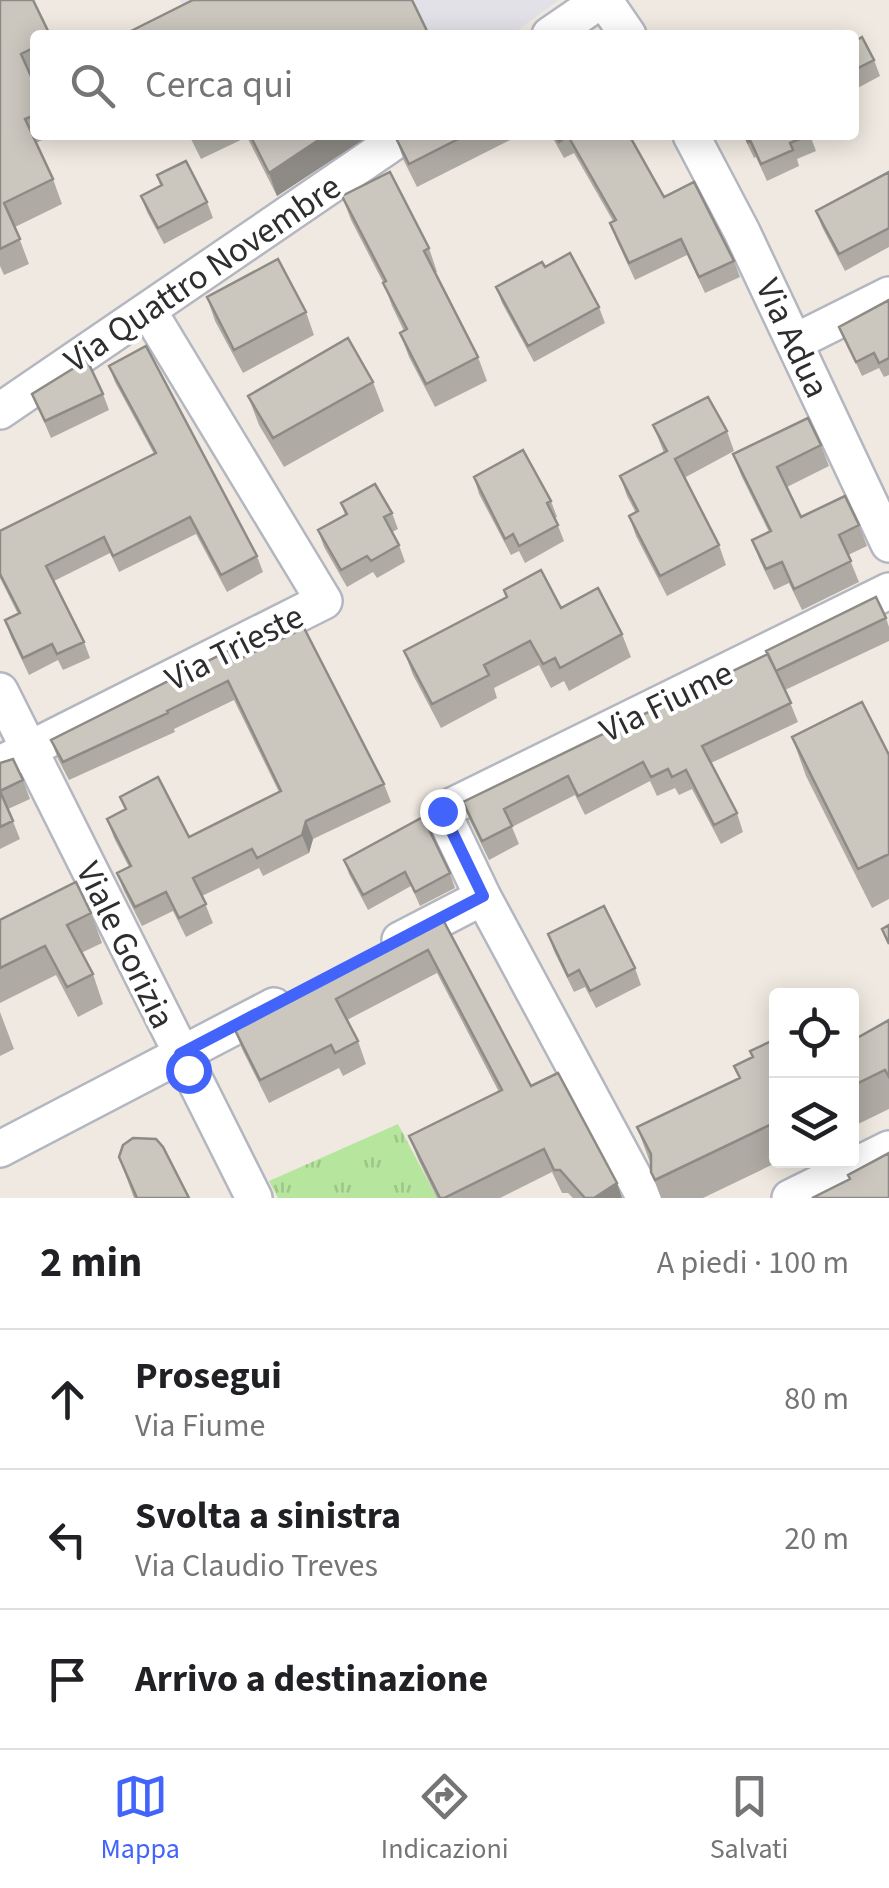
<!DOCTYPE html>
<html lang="it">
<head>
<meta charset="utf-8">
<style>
	:root { --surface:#fff; --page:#f2f2f2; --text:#202124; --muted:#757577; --line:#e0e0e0; --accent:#4264fb }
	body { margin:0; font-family:"Source Sans 3",sans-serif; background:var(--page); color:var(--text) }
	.controls { position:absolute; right:30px; bottom:30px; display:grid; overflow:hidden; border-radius:10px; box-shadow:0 5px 25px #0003 }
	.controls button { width:90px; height:90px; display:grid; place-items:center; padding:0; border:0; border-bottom:2px solid var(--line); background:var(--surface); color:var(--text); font:50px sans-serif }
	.stop { position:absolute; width:30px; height:30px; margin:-22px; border:8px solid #4264fb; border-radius:50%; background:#fff }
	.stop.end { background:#4264fb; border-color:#fff; box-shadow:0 2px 10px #0008 }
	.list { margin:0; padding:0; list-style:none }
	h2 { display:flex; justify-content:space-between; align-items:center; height:130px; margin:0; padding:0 40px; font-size:42px }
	h2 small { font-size:32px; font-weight:400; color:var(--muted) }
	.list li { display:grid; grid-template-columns:65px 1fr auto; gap:30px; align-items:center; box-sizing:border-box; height:140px; padding:0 40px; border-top:2px solid var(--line) }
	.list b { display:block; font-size:38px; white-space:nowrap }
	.list p { margin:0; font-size:32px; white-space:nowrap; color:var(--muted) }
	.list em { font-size:32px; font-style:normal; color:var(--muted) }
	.icon { flex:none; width:55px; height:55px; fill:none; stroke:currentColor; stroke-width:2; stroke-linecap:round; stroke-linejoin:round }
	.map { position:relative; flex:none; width:889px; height:1198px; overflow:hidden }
	.search { position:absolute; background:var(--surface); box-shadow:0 5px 25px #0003; left:30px; right:30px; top:30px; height:110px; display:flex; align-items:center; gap:25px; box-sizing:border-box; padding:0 35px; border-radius:10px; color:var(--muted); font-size:38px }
	.sheet { height:550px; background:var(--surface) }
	nav { display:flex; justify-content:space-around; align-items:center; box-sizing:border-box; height:140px; border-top:2px solid var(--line); background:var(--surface); font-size:28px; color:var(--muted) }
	nav a { display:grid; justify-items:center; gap:5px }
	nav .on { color:var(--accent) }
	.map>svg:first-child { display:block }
	.industrial { fill:#e3e1e8 }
	.grass { fill:url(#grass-tufts) }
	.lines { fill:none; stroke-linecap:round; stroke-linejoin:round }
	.minor-casing { stroke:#b4b7c1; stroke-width:40 }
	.minor { stroke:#fff; stroke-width:35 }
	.wall { fill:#afaba4 }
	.shaded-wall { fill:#8e8b86 }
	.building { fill:#cbc7bf; stroke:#8e8b86; stroke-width:2.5 }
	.route { stroke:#4264fb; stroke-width:12 }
	.labels { text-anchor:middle; stroke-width:8; stroke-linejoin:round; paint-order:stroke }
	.street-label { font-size:35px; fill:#2e2e2e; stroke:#fff }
</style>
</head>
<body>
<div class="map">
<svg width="889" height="1198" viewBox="0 0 889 1198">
	<defs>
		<pattern id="grass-tufts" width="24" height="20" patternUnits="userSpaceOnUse" patternTransform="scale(2.5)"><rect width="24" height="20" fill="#b6e59e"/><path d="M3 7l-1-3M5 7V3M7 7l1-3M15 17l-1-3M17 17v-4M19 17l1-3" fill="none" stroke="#9dc588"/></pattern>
	</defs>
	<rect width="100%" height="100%" fill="#efe9e1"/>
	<path class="industrial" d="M180,0H559L511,35H196Z"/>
	<path class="grass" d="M398,1124L437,1198H278L269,1181Z"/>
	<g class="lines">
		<defs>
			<path id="minor" d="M604,0L628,35
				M550,35L601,0
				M691,135L742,232L889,544
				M795,342L889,295
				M0,411L404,135
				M0,691L254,1198
				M0,764L324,601L148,310
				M400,940L483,897
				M0,1149L274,1006
				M645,1198L483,897L442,811L889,591
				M790,1198L889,1149"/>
		</defs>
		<use href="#minor" class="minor-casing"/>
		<use href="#minor" class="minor"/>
	</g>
	<path class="wall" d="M0,0L35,35V76L31,77L35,85V135H53L36,143L53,179L62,204L15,227L29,264L4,275L0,266Z
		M854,42L874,60L880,76L854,90Z
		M189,135H370L277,196L247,137L201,159Z
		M399,135H520L417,187L404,161L396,138Z
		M551,135H629L664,197L734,261L740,277L705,293L687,255L635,280L616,239L610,223L613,221L574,153L564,158Z
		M743,135H810L816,151L797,159L799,166L767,181L756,157L754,158Z
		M889,172V247L845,271L822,227L816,211Z
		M157,175L207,202L213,218L164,244L147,212L141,196L160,185Z
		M342,196L429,248L437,272L435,273L478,357L487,381L435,407L409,357L400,333L404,331L392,306L384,284L351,220Z
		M545,267L599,307L605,323L534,362L502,303L496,287Z
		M207,297L306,312L314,335L243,373L215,321Z
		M889,300V375L884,377L879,368L862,376L839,327Z
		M109,366L257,556L263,572L227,592L196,534L119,572L110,553L54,581L84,642L90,658L63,670L58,660L29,675L11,637L5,620L18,614L0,578V531L154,454L115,382Z
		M373,382L384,411L284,467L259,425L248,396Z
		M32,394H103L109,410L51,438Z
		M653,425L727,431L734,451L684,478L719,545L726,565L667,596L636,536L629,516L636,513L627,496L620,476L664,453Z
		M821,445L829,466L787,487L801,517L859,525L867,546L848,555L859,582L802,610L789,583L774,590L760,561L752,540L769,532L741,475L733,454Z
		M474,477L551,501L557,517L555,518L564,541L525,563L519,551L511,555L479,494Z
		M341,503L392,513L398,529L392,532L399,545L405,562L377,578L373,572L347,587L324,547L318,530L345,515Z
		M504,590L561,608L622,634L631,657L569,691L564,681L551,688L539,665L494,688L497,698L441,728L413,675L404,651L506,598Z
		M886,618L889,627V641L785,690L798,722L711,763L737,813L743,832L721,844L692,789L679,795L675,788L657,796L650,781L585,815L575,795L512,827L519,844L489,860L470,821L463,802Z
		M242,658L384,784L391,802L313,839L309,853L263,876L259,868L202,896L213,923L186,937L173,911L142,926L124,891L117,873L129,867L114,838L107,819L125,810L120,797L189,837L279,792L234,700L174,729L175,732L69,780L58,759L51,740Z
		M792,737L889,755V899L872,908L806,776Z
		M0,763L23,780L30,799L8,809L20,839L0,849Z
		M344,860L450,873L455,888L420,906L411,886L368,910L349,874Z
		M91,913L102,943L81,953L93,974L103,1004L78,1017L56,975L0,1003V920Z
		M441,916L531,1086L622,1198H573L568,1193H562L552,1172L500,1198H437L418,1159L409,1136L499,1092L437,973L347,1020L358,1041L366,1064L343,1076L339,1068L269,1103L242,1049L233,1026Z
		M548,934L635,968L641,985L596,1008L585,987L574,992L554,951Z
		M0,1012L14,1049L0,1056Z
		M889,1020V1109L852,1127V1026L857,1038Z
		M776,1039V1160H782L703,1198H661L651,1172V1165L637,1127L739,1078L734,1066L752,1057Z
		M119,1157L189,1198H134Z"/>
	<path class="shaded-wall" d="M326,135H370L277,196L269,173Z
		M306,821L313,839L309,853L302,835Z
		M617,1183L622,1198H594Z"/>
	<path class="building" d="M0,0H33L50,35H35V47L21,54L35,85V115L25,119L53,179L4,203L20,239L0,249Z
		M193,0H412L429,35H123Z
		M862,37L874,60L854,70V42Z
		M250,135H326L269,173Z
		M399,135H466L409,164L396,138Z
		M555,135H629L664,197L694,182L734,261L699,277L681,239L629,263L610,223L616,220L568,136L559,142Z
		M745,135H809L790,143L793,150L761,164L750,140L748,142Z
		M186,161L207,202L158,228L141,196L162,185L157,175Z
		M390,172L429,248L424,251L478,357L426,384L400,333L407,329L383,283L386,281L342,196Z
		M889,172V228L839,254L816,211Z
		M570,253L599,307L528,346L496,287L542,262L545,267Z
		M278,259L306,312L234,350L207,297Z
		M889,300V358L879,363L874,353L856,362L839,327Z
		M348,338L373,382L273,438L248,396Z
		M146,346L257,556L221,575L190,517L113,556L104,537L46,566L84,642L57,654L52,644L23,658L5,620L20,613L0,574V531L156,453L109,366Z
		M87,360L103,394L45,421L32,394Z
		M708,397L727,431L675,459L719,545L660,576L629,516L638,511L620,476L667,451L653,425Z
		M808,418L821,445L777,467L801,517L845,496L859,525L839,535L851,561L794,589L782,562L766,569L752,540L771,531L733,454Z
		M523,450L551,501L547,503L558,525L519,546L513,534L505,539L474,477Z
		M375,484L392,513L384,517L399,545L371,561L367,556L341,570L318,530L347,514L341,503Z
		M541,570L561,608L598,588L622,634L560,668L555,658L543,664L530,641L484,665L489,675L432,704L404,651L507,597L504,590Z
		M876,597L886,618L776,671L766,651Z
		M304,628L384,784L306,821L302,835L257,858L252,849L193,878L206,904L179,918L166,892L135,907L117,873L131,866L107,819L126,809L120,797L158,777L189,837L281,791L228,681L167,711L168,713L63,762L51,740L236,647L242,658Z
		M768,654L791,703L702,746L737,813L714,825L686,770L672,777L668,769L651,777L643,762L578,796L568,776L504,809L512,826L482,841L463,802Z
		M862,702L889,755V854L858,869L792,737Z
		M13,759L23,780L0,791V763Z
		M0,791L13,821L0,827Z
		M423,817L450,873L415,892L405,872L363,895L344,860Z
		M76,882L91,913L67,925L93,974L67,987L45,946L0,968V920Z
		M604,906L635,968L590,991L579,970L568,976L548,934Z
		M441,916L531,1086L558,1073L617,1183L594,1198H585L560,1170H554L544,1149L444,1198H440L409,1136L502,1090L428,950L336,999L358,1041L335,1053L331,1045L260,1080L233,1026Z
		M889,925V944L882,929Z
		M889,1020V1077L885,1070L852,1086V1026L857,1038Z
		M776,1039V1122L655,1180L651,1172V1154L637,1127L740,1078L734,1066L753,1057L750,1051Z
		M133,1138L156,1139L163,1147L189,1198H137L119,1157L123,1145Z
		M889,1153V1198H812L850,1179L848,1175Z"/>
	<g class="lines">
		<path class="route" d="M188,1070L180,1054L483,896L442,811"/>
	</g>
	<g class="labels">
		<g class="street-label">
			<text transform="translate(202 273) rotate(-34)" y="12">Via Quattro Novembre</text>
			<text transform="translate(793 338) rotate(65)" y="12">Via Adua</text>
			<text transform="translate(234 647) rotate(-27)" y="12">Via Trieste</text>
			<text transform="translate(666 701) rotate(-26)" y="12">Via Fiume</text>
			<text transform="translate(126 945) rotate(64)" y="12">Viale Gorizia</text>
		</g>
	</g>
</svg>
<div class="controls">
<button><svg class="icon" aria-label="locate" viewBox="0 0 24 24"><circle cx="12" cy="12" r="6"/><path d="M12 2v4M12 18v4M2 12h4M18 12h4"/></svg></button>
<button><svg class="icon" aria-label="layers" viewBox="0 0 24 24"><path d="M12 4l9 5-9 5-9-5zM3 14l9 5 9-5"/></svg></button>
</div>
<div class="stop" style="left:188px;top:1070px"></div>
<div class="stop end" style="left:442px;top:811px"></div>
<div class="search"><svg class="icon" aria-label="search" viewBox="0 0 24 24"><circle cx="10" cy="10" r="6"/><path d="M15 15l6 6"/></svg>Cerca qui</div>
</div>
<section class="sheet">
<h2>2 min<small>A piedi · 100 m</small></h2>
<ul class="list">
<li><svg class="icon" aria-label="ahead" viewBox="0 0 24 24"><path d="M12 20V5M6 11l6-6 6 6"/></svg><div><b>Prosegui</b><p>Via Fiume</p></div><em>80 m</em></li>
<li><svg class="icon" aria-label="left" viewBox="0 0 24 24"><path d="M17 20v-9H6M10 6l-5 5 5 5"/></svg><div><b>Svolta a sinistra</b><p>Via Claudio Treves</p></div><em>20 m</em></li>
<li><svg class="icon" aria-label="arrive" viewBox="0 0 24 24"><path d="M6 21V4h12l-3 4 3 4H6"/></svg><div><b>Arrivo a destinazione</b></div></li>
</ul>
</section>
<nav>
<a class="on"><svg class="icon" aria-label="map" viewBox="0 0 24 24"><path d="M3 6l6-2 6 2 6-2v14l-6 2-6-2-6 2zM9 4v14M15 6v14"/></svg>Mappa</a>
<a><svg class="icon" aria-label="directions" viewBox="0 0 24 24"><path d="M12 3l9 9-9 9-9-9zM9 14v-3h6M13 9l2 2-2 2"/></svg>Indicazioni</a>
<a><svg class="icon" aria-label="saved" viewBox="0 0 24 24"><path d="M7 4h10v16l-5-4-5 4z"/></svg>Salvati</a>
</nav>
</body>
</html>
